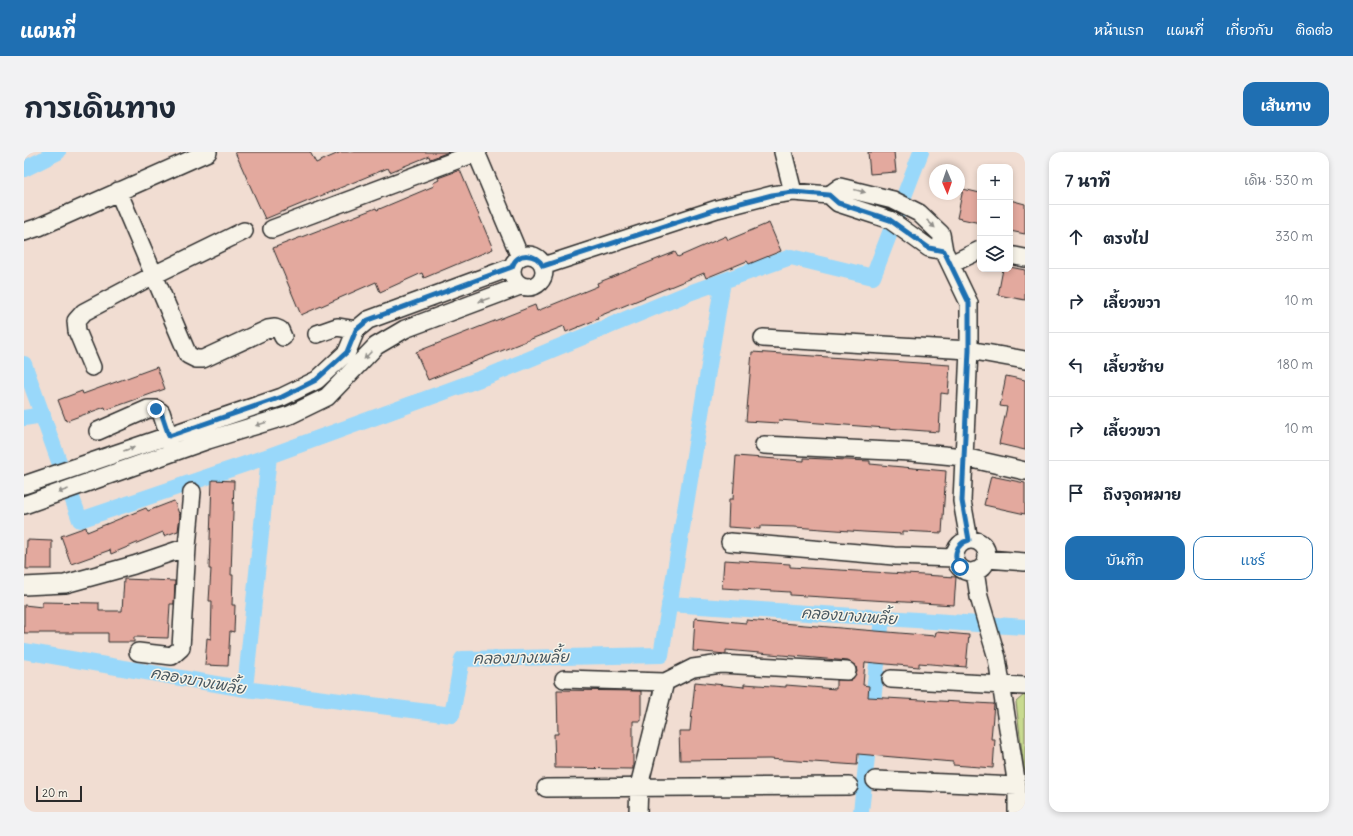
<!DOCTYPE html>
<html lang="th">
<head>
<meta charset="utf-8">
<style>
	:root { --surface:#fff; --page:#f2f2f3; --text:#1f2937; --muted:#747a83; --line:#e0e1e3; --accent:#1f6fb2 }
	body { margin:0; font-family:Delius,"Playpen Sans Thai",sans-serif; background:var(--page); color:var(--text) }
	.controls { position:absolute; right:12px; top:12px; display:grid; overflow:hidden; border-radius:8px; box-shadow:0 2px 6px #0003 }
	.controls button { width:36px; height:36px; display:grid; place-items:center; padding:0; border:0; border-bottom:1px solid var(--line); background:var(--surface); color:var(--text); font:20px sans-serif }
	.compass { position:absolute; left:905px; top:12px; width:36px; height:36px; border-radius:50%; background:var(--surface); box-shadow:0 2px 6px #0003; rotate:178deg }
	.scale { position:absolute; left:12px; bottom:10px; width:46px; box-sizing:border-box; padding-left:4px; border:2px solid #2b2b2b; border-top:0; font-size:11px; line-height:14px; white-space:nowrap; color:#2b2b2b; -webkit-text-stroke:3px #f7f3e8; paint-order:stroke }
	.stop { position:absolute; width:12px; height:12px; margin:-9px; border:3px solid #1f6fb2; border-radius:50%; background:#fff }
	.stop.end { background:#1f6fb2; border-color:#fff; box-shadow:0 1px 4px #0008 }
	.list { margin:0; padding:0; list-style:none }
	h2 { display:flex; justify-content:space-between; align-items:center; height:52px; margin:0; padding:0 16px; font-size:17px }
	h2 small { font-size:13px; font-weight:400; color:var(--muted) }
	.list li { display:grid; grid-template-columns:26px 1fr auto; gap:12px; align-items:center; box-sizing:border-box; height:64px; padding:0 16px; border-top:1px solid var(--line) }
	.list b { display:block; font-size:15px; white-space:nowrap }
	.list em { font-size:13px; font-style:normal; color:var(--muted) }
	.actions { display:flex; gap:8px; padding:12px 16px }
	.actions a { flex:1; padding:9px 0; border:1px solid var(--accent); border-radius:12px; text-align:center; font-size:14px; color:var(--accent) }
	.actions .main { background:var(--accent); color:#fff }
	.icon { flex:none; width:22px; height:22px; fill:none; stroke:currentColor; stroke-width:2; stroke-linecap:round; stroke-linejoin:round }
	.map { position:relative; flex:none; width:1001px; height:660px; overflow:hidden; border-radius:12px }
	header { display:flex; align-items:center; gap:24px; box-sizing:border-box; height:56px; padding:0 20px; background:var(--accent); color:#fff }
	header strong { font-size:19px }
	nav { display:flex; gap:22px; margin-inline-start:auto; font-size:14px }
	.intro { display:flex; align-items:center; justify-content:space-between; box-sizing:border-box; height:96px; padding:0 24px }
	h1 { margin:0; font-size:28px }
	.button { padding:10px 18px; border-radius:12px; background:var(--accent); color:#fff; font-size:14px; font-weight:700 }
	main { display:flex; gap:24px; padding:0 24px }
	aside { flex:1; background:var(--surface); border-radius:12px; box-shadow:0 2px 6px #0003 }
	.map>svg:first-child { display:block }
	.green { fill:#c8da8f; stroke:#7a825d }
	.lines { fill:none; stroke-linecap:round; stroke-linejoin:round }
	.canal { stroke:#99d8fa; stroke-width:16 }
	.building { fill:#e3a99e; stroke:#2b2b2b }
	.minor-casing { stroke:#2b2b2b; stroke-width:20 }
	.minor { stroke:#f7f3e8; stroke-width:17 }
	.oneway { fill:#918f8a }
	.route { stroke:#1f6fb2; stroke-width:5 }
	.labels { text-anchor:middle; stroke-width:3; stroke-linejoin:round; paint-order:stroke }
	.water-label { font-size:15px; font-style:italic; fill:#46565f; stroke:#f7f3e8 }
</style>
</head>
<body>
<header>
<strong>แผนที่</strong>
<nav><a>หน้าแรก</a><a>แผนที่</a><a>เกี่ยวกับ</a><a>ติดต่อ</a></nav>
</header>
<div class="intro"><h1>การเดินทาง</h1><a class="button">เส้นทาง</a></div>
<main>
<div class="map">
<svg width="1001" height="660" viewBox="0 0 1001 660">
	<rect width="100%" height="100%" fill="#f1ddd2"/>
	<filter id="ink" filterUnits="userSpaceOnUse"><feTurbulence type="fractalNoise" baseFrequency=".025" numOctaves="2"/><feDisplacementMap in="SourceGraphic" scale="8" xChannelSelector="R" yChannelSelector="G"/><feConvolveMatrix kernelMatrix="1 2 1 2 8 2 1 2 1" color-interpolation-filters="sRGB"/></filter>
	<g filter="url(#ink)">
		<path class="green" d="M1001,542V625L992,550Z"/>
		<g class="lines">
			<path class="canal" d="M0,17L34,0
				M0,212L56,368L245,304L467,223L665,141L767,105L849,125L897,0
				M0,266L19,263
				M645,452L1001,475
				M0,499L221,537L428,563L438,507L637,503L699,129
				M221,537L245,304
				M837,660L858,466"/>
		</g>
		<path class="building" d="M211,0H286L292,11L317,0H425L406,7L405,4L366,20L364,16L241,67Z
			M844,0H870L872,20L846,22Z
			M436,18L469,97L400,126L398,121L356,140L352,130L277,163L249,96L352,56L353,58L410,34L409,31L415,28L414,26Z
			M939,37L956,41V71L933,66Z
			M986,48L1001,52V82L986,79Z
			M745,71L757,99L725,112L723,109L682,126L680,121L573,165L574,167L542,180L540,174L404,228L392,200L511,153L513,159L574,134L573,131L651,100L654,105L702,84L704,88Z
			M986,115L1001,118V148L974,143L979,117H986Z
			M728,200L926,213L924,242L917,241L915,280L755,268L754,271L722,269Z
			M133,215L141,237L82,258L81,255L42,269L34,248L58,239L59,242Z
			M982,224L1001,228V298L975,292L983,255L976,254Z
			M712,304L780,309V306L846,309V312L922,319L918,381L879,379V382L840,380L770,375L736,374V377L704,375L705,347H709Z
			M967,324L1001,331V362L960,353Z
			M188,328L210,329L207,423H209L208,453H211L210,480L206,479L204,514L181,513L183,486L187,487L188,449H185L187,417H185Z
			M150,349L156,364L154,379L140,384L139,380L87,402L86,398L47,412L37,384L62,375L63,380L122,356L124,359Z
			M3,388L28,389V417H2Z
			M700,408L766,412V415L932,425L930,453L766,443V440L698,436Z
			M100,427L151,429L150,452H146L144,486L110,485V490H84V481H0V453L18,455V450L75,451V459H98Z
			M671,466L722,471V468L911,484L912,480L945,483L942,515L895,511V515L841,510L839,533L845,534L844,545L970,552L967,587H971L969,616L929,613V610L834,602L833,613L745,607L656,608L655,579H666L671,530L720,535V532L762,535V533L812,537V528H827L833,520L832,514L824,509L702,498V502L669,499Z
			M533,538L617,539V569H609V617L531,616L530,582H534Z"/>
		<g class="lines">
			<defs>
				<path id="minor" d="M452,0L496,105
					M759,0L769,40
					M94,39L164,203L172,207H179L244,177L251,176L256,178L259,185
					M805,43L816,35L869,48L895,61L917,82L920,99L945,151V198L938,349L945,388
					M248,77L454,0
					M0,80L15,75L184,0
					M488 119a16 16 0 1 1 32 0a16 16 0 1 1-32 0Z
					M986,103L1001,106
					M927,112L956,98
					M519,114L693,57L748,43L769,40L805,43L814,51L866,68L905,96L920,99
					M293,182L313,175L332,178
					M739,186L945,198L1001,208
					M68,215L53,179L52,169L60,160L130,123L220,79
					M74,279L124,257H132L137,260L148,294
					M740,293L887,300L940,305L1001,319
					M0,333L258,245L293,228L323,200L332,178L344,168L488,115
					M0,353L184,288L266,263L303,245L352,194L381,177L496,134
					M931 404a16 16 0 1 1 32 0a16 16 0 1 1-32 0Z
					M706,390L870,404L931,406
					M963,407L1001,410
					M951,419L955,445L973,506L993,634V660
					M0,434L41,432L110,413L163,395
					M114,500L148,504L157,496L163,395L168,340
					M540,527L641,530L669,516L697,512L823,519
					M867,527L1001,534
					M851,628L993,634
					M522,636L825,634
					M614,660L615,634L641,530"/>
			</defs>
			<use href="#minor" class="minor-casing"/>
			<use href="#minor" class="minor"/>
		</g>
		<defs><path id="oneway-solid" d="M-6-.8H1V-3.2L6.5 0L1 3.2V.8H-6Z"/></defs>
		<g class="oneway">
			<use href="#oneway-solid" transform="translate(836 39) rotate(15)"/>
			<use href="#oneway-solid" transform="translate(907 72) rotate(43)"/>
			<use href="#oneway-solid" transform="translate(460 148) rotate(160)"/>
			<use href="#oneway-solid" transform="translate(344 203) rotate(134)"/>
			<use href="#oneway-solid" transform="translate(237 272) rotate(162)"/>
			<use href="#oneway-solid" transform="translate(105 297) rotate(-19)"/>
			<use href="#oneway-solid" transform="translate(39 339) rotate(160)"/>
		</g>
	</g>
	<g class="lines" filter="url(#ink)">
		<path class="route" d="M132,257L137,260L145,284L258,245L292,228L323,200L332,178L344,168L488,115C493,99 512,101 519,114L693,57L748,43L769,40L805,43L814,51L866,68L905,96L920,99L945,151V198L938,349L945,388C932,392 928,404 936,415"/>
	</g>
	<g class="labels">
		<g class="water-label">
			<text transform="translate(825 464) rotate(4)" y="5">คลองบางเพลี้ย</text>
			<text transform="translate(497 506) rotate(-1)" y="5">คลองบางเพลี้ย</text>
			<text transform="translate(174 529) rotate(10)" y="5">คลองบางเพลี้ย</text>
		</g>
	</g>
</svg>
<div class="controls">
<button>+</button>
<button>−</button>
<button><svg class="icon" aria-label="layers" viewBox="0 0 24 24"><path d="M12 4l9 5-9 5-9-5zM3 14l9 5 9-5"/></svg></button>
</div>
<svg class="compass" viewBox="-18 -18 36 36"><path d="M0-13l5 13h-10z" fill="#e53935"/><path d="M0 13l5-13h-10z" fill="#747a83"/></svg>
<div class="scale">20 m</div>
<div class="stop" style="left:936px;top:415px"></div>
<div class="stop end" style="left:132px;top:257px"></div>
</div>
<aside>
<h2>7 นาที<small>เดิน · 530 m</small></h2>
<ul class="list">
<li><svg class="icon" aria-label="ahead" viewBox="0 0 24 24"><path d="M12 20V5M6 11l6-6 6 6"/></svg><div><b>ตรงไป</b></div><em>330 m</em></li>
<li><svg class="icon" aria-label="right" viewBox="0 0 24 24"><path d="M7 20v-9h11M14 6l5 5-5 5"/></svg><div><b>เลี้ยวขวา</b></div><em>10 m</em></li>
<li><svg class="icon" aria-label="left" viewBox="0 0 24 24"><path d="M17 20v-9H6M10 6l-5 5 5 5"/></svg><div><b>เลี้ยวซ้าย</b></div><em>180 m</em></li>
<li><svg class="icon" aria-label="right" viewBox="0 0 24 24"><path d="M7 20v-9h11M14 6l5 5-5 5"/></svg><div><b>เลี้ยวขวา</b></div><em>10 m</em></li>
<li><svg class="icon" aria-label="arrive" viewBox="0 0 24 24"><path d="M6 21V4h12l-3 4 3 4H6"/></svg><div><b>ถึงจุดหมาย</b></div></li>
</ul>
<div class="actions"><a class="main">บันทึก</a><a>แชร์</a></div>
</aside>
</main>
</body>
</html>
